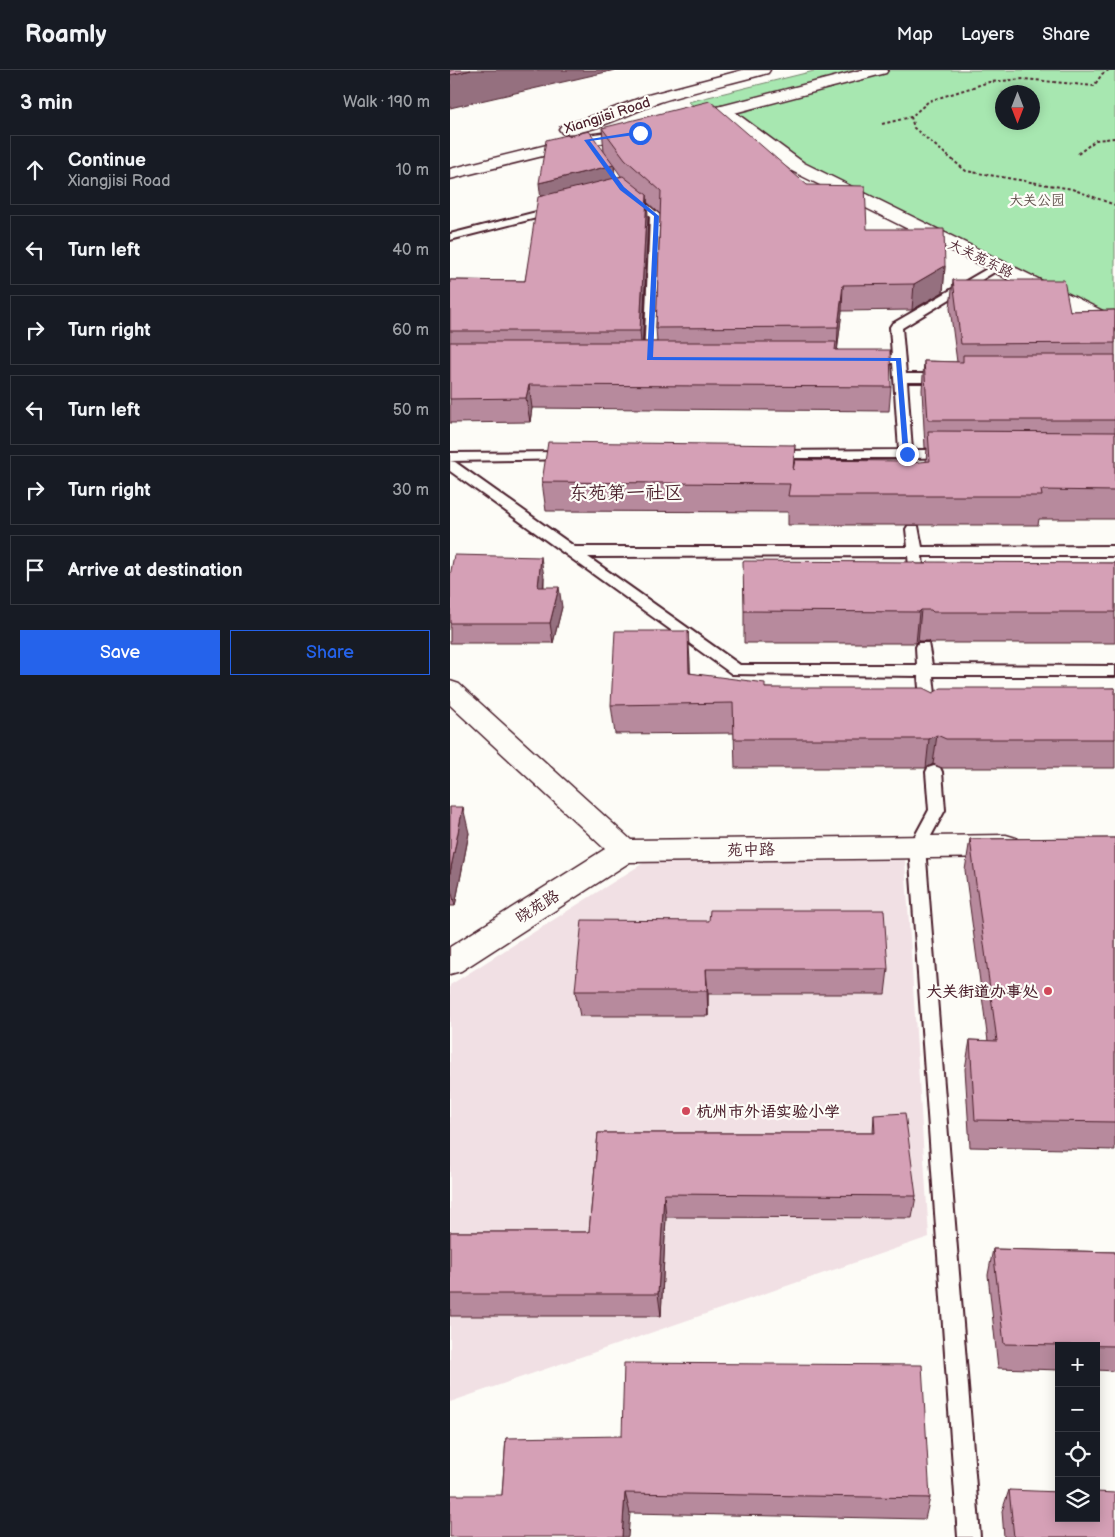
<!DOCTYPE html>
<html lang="en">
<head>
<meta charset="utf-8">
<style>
	:root { --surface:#171b24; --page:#20242c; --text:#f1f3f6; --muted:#9ea1a6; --line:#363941; --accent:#2563eb }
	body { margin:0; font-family:"Balsamiq Sans","LXGW WenKai TC",sans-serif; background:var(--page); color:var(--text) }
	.controls { position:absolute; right:15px; bottom:15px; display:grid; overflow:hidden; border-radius:0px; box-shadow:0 2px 12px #0003 }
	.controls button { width:45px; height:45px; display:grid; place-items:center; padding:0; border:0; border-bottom:1px solid var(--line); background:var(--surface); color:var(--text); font:25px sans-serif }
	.compass { position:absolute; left:545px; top:15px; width:45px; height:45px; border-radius:50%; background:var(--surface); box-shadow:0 2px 12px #0003; rotate:180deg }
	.stop { position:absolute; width:15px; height:15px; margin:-11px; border:4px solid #2563eb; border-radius:50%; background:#fff }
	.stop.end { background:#2563eb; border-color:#fff; box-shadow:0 1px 5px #0008 }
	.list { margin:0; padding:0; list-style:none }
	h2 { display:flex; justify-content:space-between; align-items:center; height:65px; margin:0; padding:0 20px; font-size:21px }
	h2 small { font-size:16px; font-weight:400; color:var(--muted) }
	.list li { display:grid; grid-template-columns:32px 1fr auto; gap:15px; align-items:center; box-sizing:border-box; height:70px; margin:0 10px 10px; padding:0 10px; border:1px solid var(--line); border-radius:0px }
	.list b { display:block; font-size:19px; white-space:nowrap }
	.list p { margin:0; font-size:16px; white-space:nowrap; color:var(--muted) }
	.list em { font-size:16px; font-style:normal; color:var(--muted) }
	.actions { display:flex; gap:10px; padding:15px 20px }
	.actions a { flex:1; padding:11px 0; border:1px solid var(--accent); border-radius:0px; text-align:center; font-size:18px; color:var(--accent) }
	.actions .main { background:var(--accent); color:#fff }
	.icon { flex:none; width:28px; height:28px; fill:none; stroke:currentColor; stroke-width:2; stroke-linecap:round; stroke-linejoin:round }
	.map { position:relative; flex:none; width:665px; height:1467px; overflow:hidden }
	header { display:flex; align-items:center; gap:30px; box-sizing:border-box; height:70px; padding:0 25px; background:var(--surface); border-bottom:1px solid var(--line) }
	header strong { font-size:24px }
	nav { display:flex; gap:28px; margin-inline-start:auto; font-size:18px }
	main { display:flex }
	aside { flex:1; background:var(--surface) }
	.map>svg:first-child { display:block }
	.built { fill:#f1e0e4 }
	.green { fill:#a7e7b0; stroke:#78836e; fill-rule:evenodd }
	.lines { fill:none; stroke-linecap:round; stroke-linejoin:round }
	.lane-casing { stroke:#4a1f2b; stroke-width:4 }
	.street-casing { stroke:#4a1f2b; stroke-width:3 }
	.secondary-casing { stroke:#4a1f2b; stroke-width:3 }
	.path { stroke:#4a1f2b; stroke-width:2; stroke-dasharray:3 2.5; stroke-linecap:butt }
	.lane { fill:#fdfcf7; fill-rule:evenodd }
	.street { fill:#fdfcf7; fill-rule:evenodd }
	.secondary { fill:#fdfcf7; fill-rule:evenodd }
	.wall { fill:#b78a9d; stroke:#4a1f2b; fill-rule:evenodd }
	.shaded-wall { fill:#95707f; stroke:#4a1f2b }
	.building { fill:#d5a0b6; stroke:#4a1f2b }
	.route { fill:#2563eb }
	.poi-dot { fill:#d1495b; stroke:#fdfcf7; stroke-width:2 }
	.labels { text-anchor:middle; stroke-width:4.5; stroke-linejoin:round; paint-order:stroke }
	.far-street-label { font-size:14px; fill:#4a1f2b; stroke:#fdfcf7 }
	.far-park-label { font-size:14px; fill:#61514c; stroke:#fdfcf7 }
	.street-label { font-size:16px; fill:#4a1f2b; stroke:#fdfcf7 }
	.poi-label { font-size:16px; font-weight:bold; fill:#4a1f2b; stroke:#fdfcf7; text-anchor:end }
	.quarter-label { font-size:19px; fill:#4a1f2b; stroke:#fdfcf7 }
</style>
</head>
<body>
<header>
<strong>Roamly</strong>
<nav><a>Map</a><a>Layers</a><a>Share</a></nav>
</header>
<main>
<aside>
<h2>3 min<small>Walk · 190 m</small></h2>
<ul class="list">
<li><svg class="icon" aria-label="ahead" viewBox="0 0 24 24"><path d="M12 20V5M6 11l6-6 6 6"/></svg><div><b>Continue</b><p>Xiangjisi Road</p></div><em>10 m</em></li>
<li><svg class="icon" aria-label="left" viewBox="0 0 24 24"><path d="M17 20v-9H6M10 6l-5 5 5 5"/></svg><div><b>Turn left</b></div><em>40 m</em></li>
<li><svg class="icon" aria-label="right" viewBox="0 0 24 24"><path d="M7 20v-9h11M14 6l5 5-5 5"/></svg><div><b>Turn right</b></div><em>60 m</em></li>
<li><svg class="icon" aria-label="left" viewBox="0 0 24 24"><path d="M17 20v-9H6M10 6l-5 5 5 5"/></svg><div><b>Turn left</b></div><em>50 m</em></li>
<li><svg class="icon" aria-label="right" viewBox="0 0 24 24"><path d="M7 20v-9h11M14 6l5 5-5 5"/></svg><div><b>Turn right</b></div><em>30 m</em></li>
<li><svg class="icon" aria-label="arrive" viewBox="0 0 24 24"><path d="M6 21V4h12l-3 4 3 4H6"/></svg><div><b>Arrive at destination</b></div></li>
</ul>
<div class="actions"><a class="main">Save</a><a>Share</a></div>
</aside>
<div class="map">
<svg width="665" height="1467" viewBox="0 0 665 1467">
	<rect width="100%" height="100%" fill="#fdfcf7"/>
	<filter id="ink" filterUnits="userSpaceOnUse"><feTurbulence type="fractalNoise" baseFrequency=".02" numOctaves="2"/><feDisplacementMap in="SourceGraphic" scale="10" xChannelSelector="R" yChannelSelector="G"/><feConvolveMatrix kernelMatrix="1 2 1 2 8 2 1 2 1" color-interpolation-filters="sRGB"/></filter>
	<g filter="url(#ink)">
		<path class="built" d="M455,790L479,1167L0,1332V915L195,792Z"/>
		<path class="green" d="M368,0H665V255L348,97L238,32ZM552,22H582V52H552Z"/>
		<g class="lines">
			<defs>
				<path id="lane" d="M181,123L185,124L211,146L206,289L200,293L194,289L200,147L177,128L176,126Z
					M106,137L111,140L110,142L0,170V164Z
					M547,193L551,194L553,196L551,198L452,258L456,304H495L501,308L495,312H457L462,380H498L503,381L505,384L503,387L463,388L462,396H452L450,388H317L315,385L322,381L449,380L443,293H418L412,289L418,285H442L440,257L442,254Z
					M118,382L123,383L125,386L123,389L0,391L5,392L125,477H458L456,459L458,456H468L472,477L665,476V486H472L475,516L473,519H463L461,516L458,486L138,487L290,595H467L466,577L468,573H478L482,595L665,596V606H483L487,642L484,646L479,648L474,646L471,642L468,606L282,604L0,401V383Z
					M484,696L490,698L492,702L495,740L475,777L530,1467H508L459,777L479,740L476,702L478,698Z"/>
				<path id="street" d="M272,36L278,37L354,93L665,247V261L658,259L342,101L266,45L264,41L266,37Z
					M0,611L9,614L181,770L556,765L566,768L570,776L566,784L556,787L180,792L11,901L0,904V877L155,779L0,635Z"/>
				<path id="secondary" d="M293,0H320L318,3C282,13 245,21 210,32C187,40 133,68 112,63L109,59L112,55L135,49L198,25Z
					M411,0H438L436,3L235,56L229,55L226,51L229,47Z
					M189,58L195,59L198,63L195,67L137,75L0,109V99L137,65Z"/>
			</defs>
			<use href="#lane" class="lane-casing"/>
			<use href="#street" class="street-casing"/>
			<use href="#secondary" class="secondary-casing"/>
			<path class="path" d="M659,0L652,4L644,16L574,9L539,12L479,31L461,47L464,58L516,101L622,119L665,135
				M432,54L461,47
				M628,84L646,70L665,68"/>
			<use href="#lane" class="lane"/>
			<use href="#street" class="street"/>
			<use href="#secondary" class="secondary"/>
		</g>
		<path class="wall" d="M152,58L357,115L417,159L495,196L493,222L462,240L392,241L387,280L441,317L439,341L82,338L80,352L0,353V210L75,211L91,126L118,66L154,82ZM164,96L171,106L165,108ZM197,132L210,144L206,258L207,272H193L198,148Z
			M503,210L620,241L665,240V449H589L588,455H338V442L96,441L92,412L345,375L344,393H460L476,392L477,378H475L472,320L474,291L507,292L500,238Z
			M665,493V573H480L478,571H468L466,573H294V541L466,494Z
			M0,506L94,507V517L112,537L103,573H0Z
			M238,561L240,603L315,618L483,623L665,618V698H492L483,694L476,698H285L284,663L165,664L161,635Z
			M0,737L19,763L5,836H0Z
			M665,768V1080L520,1077L515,999L520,970L538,971L515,800L520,769Z
			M259,851L438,899L435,924H258V946H130L125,921Z
			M424,1045L466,1126L462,1148L216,1147L211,1246H0V1162H139L148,1063H423Z
			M543,1179L665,1182V1301L646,1300V1276H609V1300L548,1298L538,1205Z
			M56,1368L480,1428L475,1449L180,1443L52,1425Z
			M559,1420L665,1467H554L552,1441Z"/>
		<path class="shaded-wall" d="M21,0H165L0,38V5Z
			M164,95L166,120L92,139L89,113Z
			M197,125L198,148L192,284L190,261Z
			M495,196L493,222L462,240L464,214Z
			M393,215L392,241L387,283L388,257Z
			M79,315L82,338L80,352L76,328Z
			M91,487L94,507L92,537L88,517Z
			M109,517L112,537L103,573L100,553Z
			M471,540L468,571L466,573L469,542Z
			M238,561L240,591L241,632L239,603Z
			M487,665L483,694L476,698L479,669Z
			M13,737L19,763L5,836L0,815V803Z
			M256,899L258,924V946L257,921Z
			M214,1124L216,1147L211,1246L208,1224Z
			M175,1423L180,1443L178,1467H172Z"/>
		<path class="building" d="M0,0H21L0,5Z
			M260,31L357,115L415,116L417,159H494L495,196L464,214L393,215L388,257L206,258L211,121L175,89L152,58Z
			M139,61L164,95L89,113L96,70L117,65L118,66Z
			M173,106L197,125L190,261H0V210L75,211L88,127Z
			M503,210H614L620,241L665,240V273L511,274Z
			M0,272H386L385,280H440L441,317L79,315L76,328L0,329Z
			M513,285H665V350H478L474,291L513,292Z
			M478,361L665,362V421L591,420L592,426H338L340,414L92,412L98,372L345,375L343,400L345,390L457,391L460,393L480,391Z
			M4,485L91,487L88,517H109L100,553H0V506Z
			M293,491L463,492L466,494H476L478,492L665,493V542H483L481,540H471L469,542L294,541Z
			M165,561H238L239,603L315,613V618H473L483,623L491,618H665V669H496L487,665L479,669H284L283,633L161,635Z
			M0,737H13L0,803Z
			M665,768V1052L525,1050L520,970L547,971L520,769Z
			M260,840H434L438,899H256L257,921H125L132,850L259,851Z
			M455,1043L466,1126L214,1124L208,1224H0V1162H139L148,1063H425L424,1045Z
			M543,1179L665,1182V1276L554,1274Z
			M174,1293L472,1295L480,1428L175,1423L172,1467H0V1425H52L56,1368L172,1366Z
			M559,1420L609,1422V1448H646V1422L665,1423V1467H564Z"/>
	</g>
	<path class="route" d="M190,61L192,64L140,71L174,117L209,146L203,287L451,288L459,385L453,384L446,291L197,290L204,146L170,120L134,70Z"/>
	<g class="poi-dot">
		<circle cx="598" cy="921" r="5"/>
		<circle cx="236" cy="1041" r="5"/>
	</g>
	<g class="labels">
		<g class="far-street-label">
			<text transform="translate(157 45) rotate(-18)" y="5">Xiangjisi Road</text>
			<text transform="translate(531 188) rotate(26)" y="5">大关苑东路</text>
		</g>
		<g class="far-park-label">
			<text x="587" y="135">大关公园</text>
		</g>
		<g class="street-label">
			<text transform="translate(301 779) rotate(-1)" y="6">苑中路</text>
			<text transform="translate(87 836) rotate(-32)" y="6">晓苑路</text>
		</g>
		<g class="poi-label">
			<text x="588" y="927">大关街道办事处</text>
			<text x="246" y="1047" text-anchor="start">杭州市外语实验小学</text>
		</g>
		<g class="quarter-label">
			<text x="176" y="429">东苑第一社区</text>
		</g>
	</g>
</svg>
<div class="controls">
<button>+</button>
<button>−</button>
<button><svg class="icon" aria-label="locate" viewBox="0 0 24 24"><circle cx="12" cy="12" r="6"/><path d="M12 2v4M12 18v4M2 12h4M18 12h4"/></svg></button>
<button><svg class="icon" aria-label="layers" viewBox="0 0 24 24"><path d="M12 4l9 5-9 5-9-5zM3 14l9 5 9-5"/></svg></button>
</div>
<svg class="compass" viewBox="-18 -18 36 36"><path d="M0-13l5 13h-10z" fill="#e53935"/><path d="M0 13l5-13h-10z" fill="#9ea1a6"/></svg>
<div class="stop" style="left:190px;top:63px"></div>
<div class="stop end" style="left:457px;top:384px"></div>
</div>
</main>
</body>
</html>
